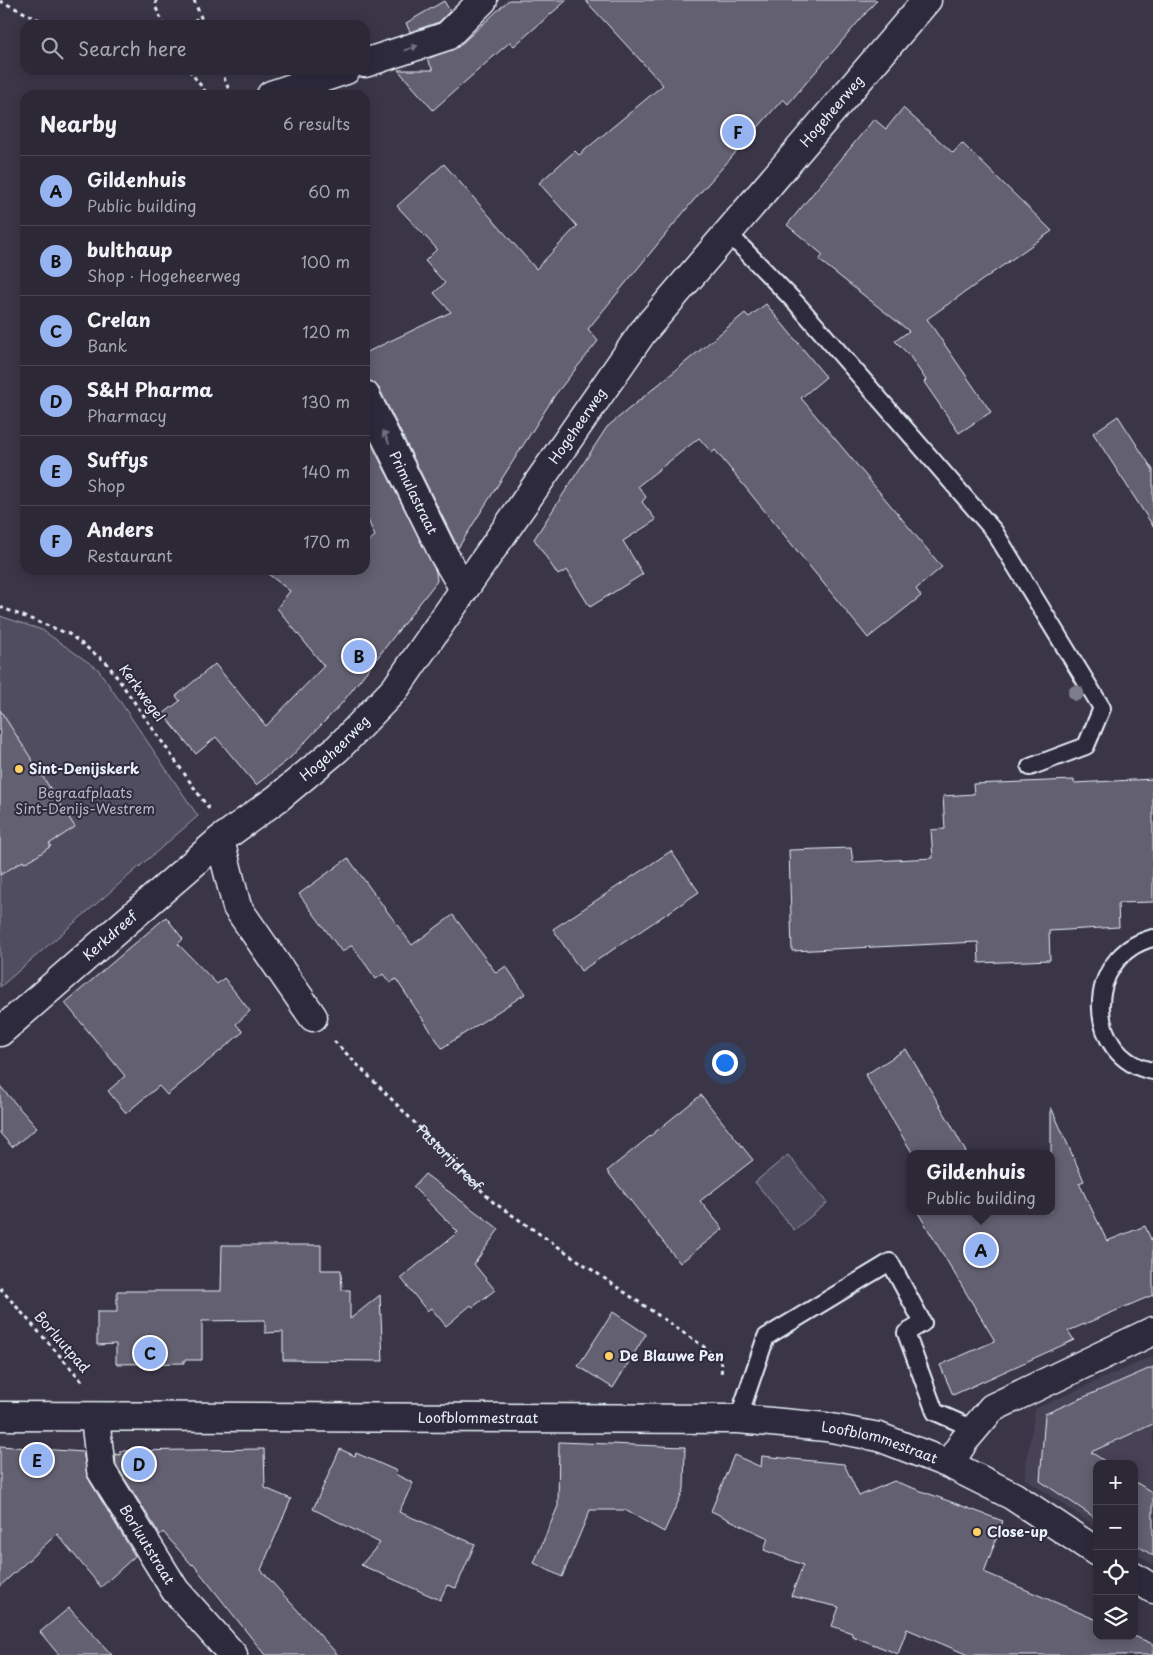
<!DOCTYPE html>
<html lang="en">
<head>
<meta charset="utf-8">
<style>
	:root { --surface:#2c2836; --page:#383442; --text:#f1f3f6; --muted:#a6a6ad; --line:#484451; --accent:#95b2f1 }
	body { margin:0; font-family:"Playpen Sans",sans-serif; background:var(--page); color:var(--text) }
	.controls { position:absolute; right:15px; bottom:15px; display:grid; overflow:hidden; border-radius:10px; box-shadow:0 2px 12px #0003 }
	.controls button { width:45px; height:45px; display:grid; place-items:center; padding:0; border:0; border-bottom:1px solid var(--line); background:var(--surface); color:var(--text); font:25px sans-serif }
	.you { position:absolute; left:724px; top:1062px; width:18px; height:18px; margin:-12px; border:4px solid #fff; border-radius:50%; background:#1a73e8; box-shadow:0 0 0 8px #1a73e833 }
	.badge { display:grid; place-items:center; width:32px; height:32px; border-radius:50%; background:var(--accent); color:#111; font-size:16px; font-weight:700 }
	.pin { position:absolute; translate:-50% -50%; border:2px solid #fff; box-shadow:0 1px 5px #0006 }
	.popup { position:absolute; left:907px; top:1150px; width:148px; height:65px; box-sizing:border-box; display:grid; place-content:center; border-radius:10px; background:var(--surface); filter:drop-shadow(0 1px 4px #0005); font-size:16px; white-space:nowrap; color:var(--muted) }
	.popup b { font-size:19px; color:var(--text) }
	.popup::after { content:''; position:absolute; left:50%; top:100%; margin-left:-10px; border:10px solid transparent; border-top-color:var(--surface) }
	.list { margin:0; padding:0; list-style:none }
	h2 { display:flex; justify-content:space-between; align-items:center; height:65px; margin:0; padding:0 20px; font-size:21px }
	h2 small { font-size:16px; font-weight:400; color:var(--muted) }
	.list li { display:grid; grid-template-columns:32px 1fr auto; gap:15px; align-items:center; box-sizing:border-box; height:70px; padding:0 20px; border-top:1px solid var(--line) }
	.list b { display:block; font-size:19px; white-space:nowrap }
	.list p { margin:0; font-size:16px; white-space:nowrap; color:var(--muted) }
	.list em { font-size:16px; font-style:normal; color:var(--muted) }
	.icon { flex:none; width:28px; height:28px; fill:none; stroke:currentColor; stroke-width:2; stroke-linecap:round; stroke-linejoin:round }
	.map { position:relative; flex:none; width:1153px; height:1655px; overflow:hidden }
	.search { position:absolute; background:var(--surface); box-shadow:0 2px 12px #0003; left:20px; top:20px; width:350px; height:55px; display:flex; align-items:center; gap:12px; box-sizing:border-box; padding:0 18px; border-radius:15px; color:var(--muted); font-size:19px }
	.panel { position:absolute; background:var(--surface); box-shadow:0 2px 12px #0003; left:20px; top:90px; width:350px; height:485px; border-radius:15px }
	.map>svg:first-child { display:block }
	.built { fill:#464354 }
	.green { fill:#504e5f; stroke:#9ca0ac }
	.building { fill:#636171; stroke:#e8f1f8 }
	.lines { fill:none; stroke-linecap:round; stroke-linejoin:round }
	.service-casing { stroke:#e8f1f8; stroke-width:20 }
	.minor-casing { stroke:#e8f1f8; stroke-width:31 }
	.tertiary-casing { stroke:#e8f1f8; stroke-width:31 }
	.path { stroke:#e8f1f8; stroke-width:3; stroke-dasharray:4 4; stroke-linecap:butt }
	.service { stroke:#2f2a3d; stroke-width:16 }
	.minor { stroke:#2f2a3d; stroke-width:28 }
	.tertiary { stroke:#2f2a3d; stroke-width:28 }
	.tree { fill:#7d7e8b }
	.oneway { fill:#70707e }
	.poi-dot { fill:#ffd166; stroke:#2f2a3d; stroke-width:2 }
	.labels { text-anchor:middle; stroke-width:4; stroke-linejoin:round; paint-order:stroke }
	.street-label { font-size:14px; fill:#e8f1f8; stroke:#2f2a3d }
	.poi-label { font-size:14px; font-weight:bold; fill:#e8f1f8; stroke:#2f2a3d; text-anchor:start }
	.park-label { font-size:14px; fill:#b3b8c2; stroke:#2f2a3d }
</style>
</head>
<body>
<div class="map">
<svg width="1153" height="1655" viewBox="0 0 1153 1655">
	<rect width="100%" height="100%" fill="#3a3648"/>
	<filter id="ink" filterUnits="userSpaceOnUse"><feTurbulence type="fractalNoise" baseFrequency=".02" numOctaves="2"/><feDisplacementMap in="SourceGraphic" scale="10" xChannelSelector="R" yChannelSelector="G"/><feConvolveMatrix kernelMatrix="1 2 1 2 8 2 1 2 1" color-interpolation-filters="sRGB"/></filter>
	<g filter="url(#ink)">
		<path class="built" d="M1153,1356V1565L1134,1552V1464H1097V1527L1024,1478L1035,1409Z"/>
		<path class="green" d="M0,616L42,630L98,669L198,816L0,987Z
			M788,1155L827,1203L794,1230L755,1182Z"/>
		<path class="building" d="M509,0H567L514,46L510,42L433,110L398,70H433L427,59L458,47Z
			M585,0H877L788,104L783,99L693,201L588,329L598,341L555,395L458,548L379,388L368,380L365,373V353L451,312L434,293L445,283L425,261L437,249L397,206L444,164L536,269L577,226L539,183L575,151L579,155L663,85Z
			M444,1L450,11L439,22L410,32L406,23Z
			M903,108L953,153L962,143L1052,231L927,319L991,412L959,433L924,382L926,380L909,355L895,341L909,331L819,260L823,255L787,225L874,119L886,129Z
			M766,304L826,377L801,398L942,567L916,589L921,596L868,638L715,450L712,453L699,438L638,486L646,497L642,502L656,520L623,541L643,574L590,607L567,570L558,575L534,539L607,427L745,313L749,317Z
			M1118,416L1153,470V526L1093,433Z
			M365,435H367L436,572L437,581L342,703L289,759L256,785L216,737L196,754L163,714L180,701L176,696L215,664L266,726L324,666L277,608L290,591L263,570H365V544L375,536L365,513Z
			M0,710L75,827L49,844L51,846L37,856L24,863L23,861L0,875Z
			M1153,779V902L1118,903L1119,927L1049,931L1050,960L979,963L978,942L792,951L789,850L851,848L853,862L933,858L931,830L945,829L943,796L974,794L973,784L1074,780V783Z
			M671,851L699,892L581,971L553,929Z
			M348,858L412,945L453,915L496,973L506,966L525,994L442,1048L396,979L390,983L383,974L376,979L352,945L342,952L299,894Z
			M166,917L183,939L178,944L217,984L224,978L250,1011L236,1024L243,1032L167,1095L159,1086L126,1113L108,1091L125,1076L65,1003Z
			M906,1049L949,1121L967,1154H913L865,1075Z
			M0,1086L37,1128L12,1147L0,1133Z
			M701,1095L753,1160L700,1201L723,1229L680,1263L607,1171Z
			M1051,1107L1084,1181L1079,1183L1107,1241L1145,1226L1153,1244V1295L1068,1331L1074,1340L953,1395L940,1365L995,1341L917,1211H1051Z
			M425,1174L499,1229L474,1264L495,1290L473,1307L471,1305L446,1326L431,1308L427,1311L401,1278L458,1232L413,1187Z
			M222,1245H321V1270H341L342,1290H350V1319L380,1295L383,1361L283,1360V1332L265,1333V1320L202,1321V1360H184V1363L116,1364V1344L97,1345V1312H117V1291H221Z
			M613,1312L646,1334L613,1388L578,1366Z
			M1153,1367V1424L1091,1452L1109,1464H1097V1519L1040,1481L1045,1414Z
			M559,1442L685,1447L684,1489L664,1532L625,1510H590L562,1577L534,1563L558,1506Z
			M0,1446L83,1452L88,1478L135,1556L101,1587L57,1534L0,1586Z
			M264,1449L265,1488L291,1499L261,1570L338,1655H265L193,1564L192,1565L163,1532L160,1535L116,1465L115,1454L120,1455V1451Z
			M340,1449L355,1456L356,1453L397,1471L395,1474L413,1483L399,1512L475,1544L456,1588L447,1585L440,1600L361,1565L380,1543L313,1509Z
			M734,1455L761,1467L762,1456L844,1464L859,1496L894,1481L1003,1521L984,1572L1097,1620V1636H1134L1153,1644V1655H968L907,1629L898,1654L852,1636V1633L832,1626L839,1607L791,1596L803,1565L764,1550L768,1538L711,1511Z
			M1134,1481L1153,1493V1556L1134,1543Z
			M69,1608L112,1655H59L40,1632Z"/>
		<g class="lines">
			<defs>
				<path id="service" d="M728,233L798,305L994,531L1102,708L1086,746L1030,767
					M1153,938C1082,956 1085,1059 1153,1071
					M738,1419L766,1337L890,1262L923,1323L906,1333L935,1412L974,1429"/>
				<g id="minor">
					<path d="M365,63L447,36L483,0"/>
					<path d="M271,95L346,70"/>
					<path id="s2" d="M365,395L444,555L464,589"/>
					<path d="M220,840L237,907L313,1017"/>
					<path id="s3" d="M0,1032L220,840L278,798L337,749L395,689L642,333L927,0"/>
					<path id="s4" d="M95,1418L101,1470L175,1590L233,1655"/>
					<path d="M949,1464L964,1441L992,1408L1153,1331"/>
				</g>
				<g id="tertiary">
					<path id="s5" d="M0,1416L738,1419L826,1427L879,1437L949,1464L1013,1496L1097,1552"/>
					<path d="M1134,1577L1153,1589"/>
				</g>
			</defs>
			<use href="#service" class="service-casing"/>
			<use href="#minor" class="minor-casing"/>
			<use href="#tertiary" class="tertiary-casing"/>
			<g class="path">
				<path d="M156,0V8L164,25"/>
				<path d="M194,0L204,25"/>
				<path d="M0,1L50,25"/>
				<path d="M187,25L200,17"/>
				<path d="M189,70L208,95"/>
				<path d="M221,70L231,95"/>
				<path d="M0,607L69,634L107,663L209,809"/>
				<path id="s1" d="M334,1041L493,1202L703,1346L722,1364L721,1376"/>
				<path d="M0,1288L83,1382"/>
			</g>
			<use href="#service" class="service"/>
			<use href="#minor" class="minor"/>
			<use href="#tertiary" class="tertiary"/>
		</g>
		<circle class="tree" cx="1076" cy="693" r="8"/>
		<defs><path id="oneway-solid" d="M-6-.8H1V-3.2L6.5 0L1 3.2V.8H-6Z" transform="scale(1.25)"/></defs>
		<g class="oneway">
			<use href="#oneway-solid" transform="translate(411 48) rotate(-19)"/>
			<use href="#oneway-solid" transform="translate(386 437) rotate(-116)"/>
		</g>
	</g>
	<g class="poi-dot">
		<circle cx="19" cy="769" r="5"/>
		<circle cx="609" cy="1356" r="5"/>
		<circle cx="977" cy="1532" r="5"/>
	</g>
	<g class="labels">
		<g class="street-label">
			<text dy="5" stroke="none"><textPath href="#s3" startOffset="1249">Hogeheerweg</textPath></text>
			<text dy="5" stroke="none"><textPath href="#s3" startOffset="844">Hogeheerweg</textPath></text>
			<text dy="5" stroke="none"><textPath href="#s2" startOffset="109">Primulastraat</textPath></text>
			<text transform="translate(142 693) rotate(54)" y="5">Kerkwegel</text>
			<text dy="5" stroke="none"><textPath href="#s3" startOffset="439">Hogeheerweg</textPath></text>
			<text dy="5" stroke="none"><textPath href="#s3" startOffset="146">Kerkdreef</textPath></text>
			<text dy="5" stroke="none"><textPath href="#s1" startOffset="164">Pastorijdreef</textPath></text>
			<text transform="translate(62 1342) rotate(49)" y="5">Borluutpad</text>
			<text dy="5" stroke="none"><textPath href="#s5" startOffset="478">Loofblommestraat</textPath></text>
			<text dy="5" stroke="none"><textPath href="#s5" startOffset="882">Loofblommestraat</textPath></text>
			<text dy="5" stroke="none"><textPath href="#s4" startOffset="140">Borluutstraat</textPath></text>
		</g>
		<g class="poi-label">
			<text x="29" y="774">Sint-Denijskerk</text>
			<text x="619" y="1361">De Blauwe Pen</text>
			<text x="987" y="1537">Close-up</text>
		</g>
		<g class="park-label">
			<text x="85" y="798">Begraafplaats<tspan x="85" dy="16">Sint-Denijs-Westrem</tspan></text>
		</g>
	</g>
</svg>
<div class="controls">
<button>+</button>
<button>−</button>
<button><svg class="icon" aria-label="locate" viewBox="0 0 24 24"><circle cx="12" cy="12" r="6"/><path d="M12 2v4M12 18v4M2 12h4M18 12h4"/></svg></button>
<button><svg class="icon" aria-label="layers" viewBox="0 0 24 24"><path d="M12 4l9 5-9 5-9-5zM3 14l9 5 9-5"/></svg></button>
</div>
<div class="you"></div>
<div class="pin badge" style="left:981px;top:1250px">A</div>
<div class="popup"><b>Gildenhuis</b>Public building</div>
<div class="pin badge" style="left:359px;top:656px">B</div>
<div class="pin badge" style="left:150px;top:1353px">C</div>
<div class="pin badge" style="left:139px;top:1464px">D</div>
<div class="pin badge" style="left:37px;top:1460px">E</div>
<div class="pin badge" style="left:738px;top:132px">F</div>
<div class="search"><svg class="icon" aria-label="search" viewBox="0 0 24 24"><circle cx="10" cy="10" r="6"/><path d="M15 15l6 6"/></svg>Search here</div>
<section class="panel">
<h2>Nearby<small>6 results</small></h2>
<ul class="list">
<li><span class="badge">A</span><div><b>Gildenhuis</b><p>Public building</p></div><em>60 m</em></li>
<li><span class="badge">B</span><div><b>bulthaup</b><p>Shop · Hogeheerweg</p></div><em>100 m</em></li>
<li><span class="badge">C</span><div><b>Crelan</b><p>Bank</p></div><em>120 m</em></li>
<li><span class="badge">D</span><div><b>S&amp;H Pharma</b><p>Pharmacy</p></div><em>130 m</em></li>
<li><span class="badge">E</span><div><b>Suffys</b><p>Shop</p></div><em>140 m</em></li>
<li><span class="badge">F</span><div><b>Anders</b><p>Restaurant</p></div><em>170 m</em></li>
</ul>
</section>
</div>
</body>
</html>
